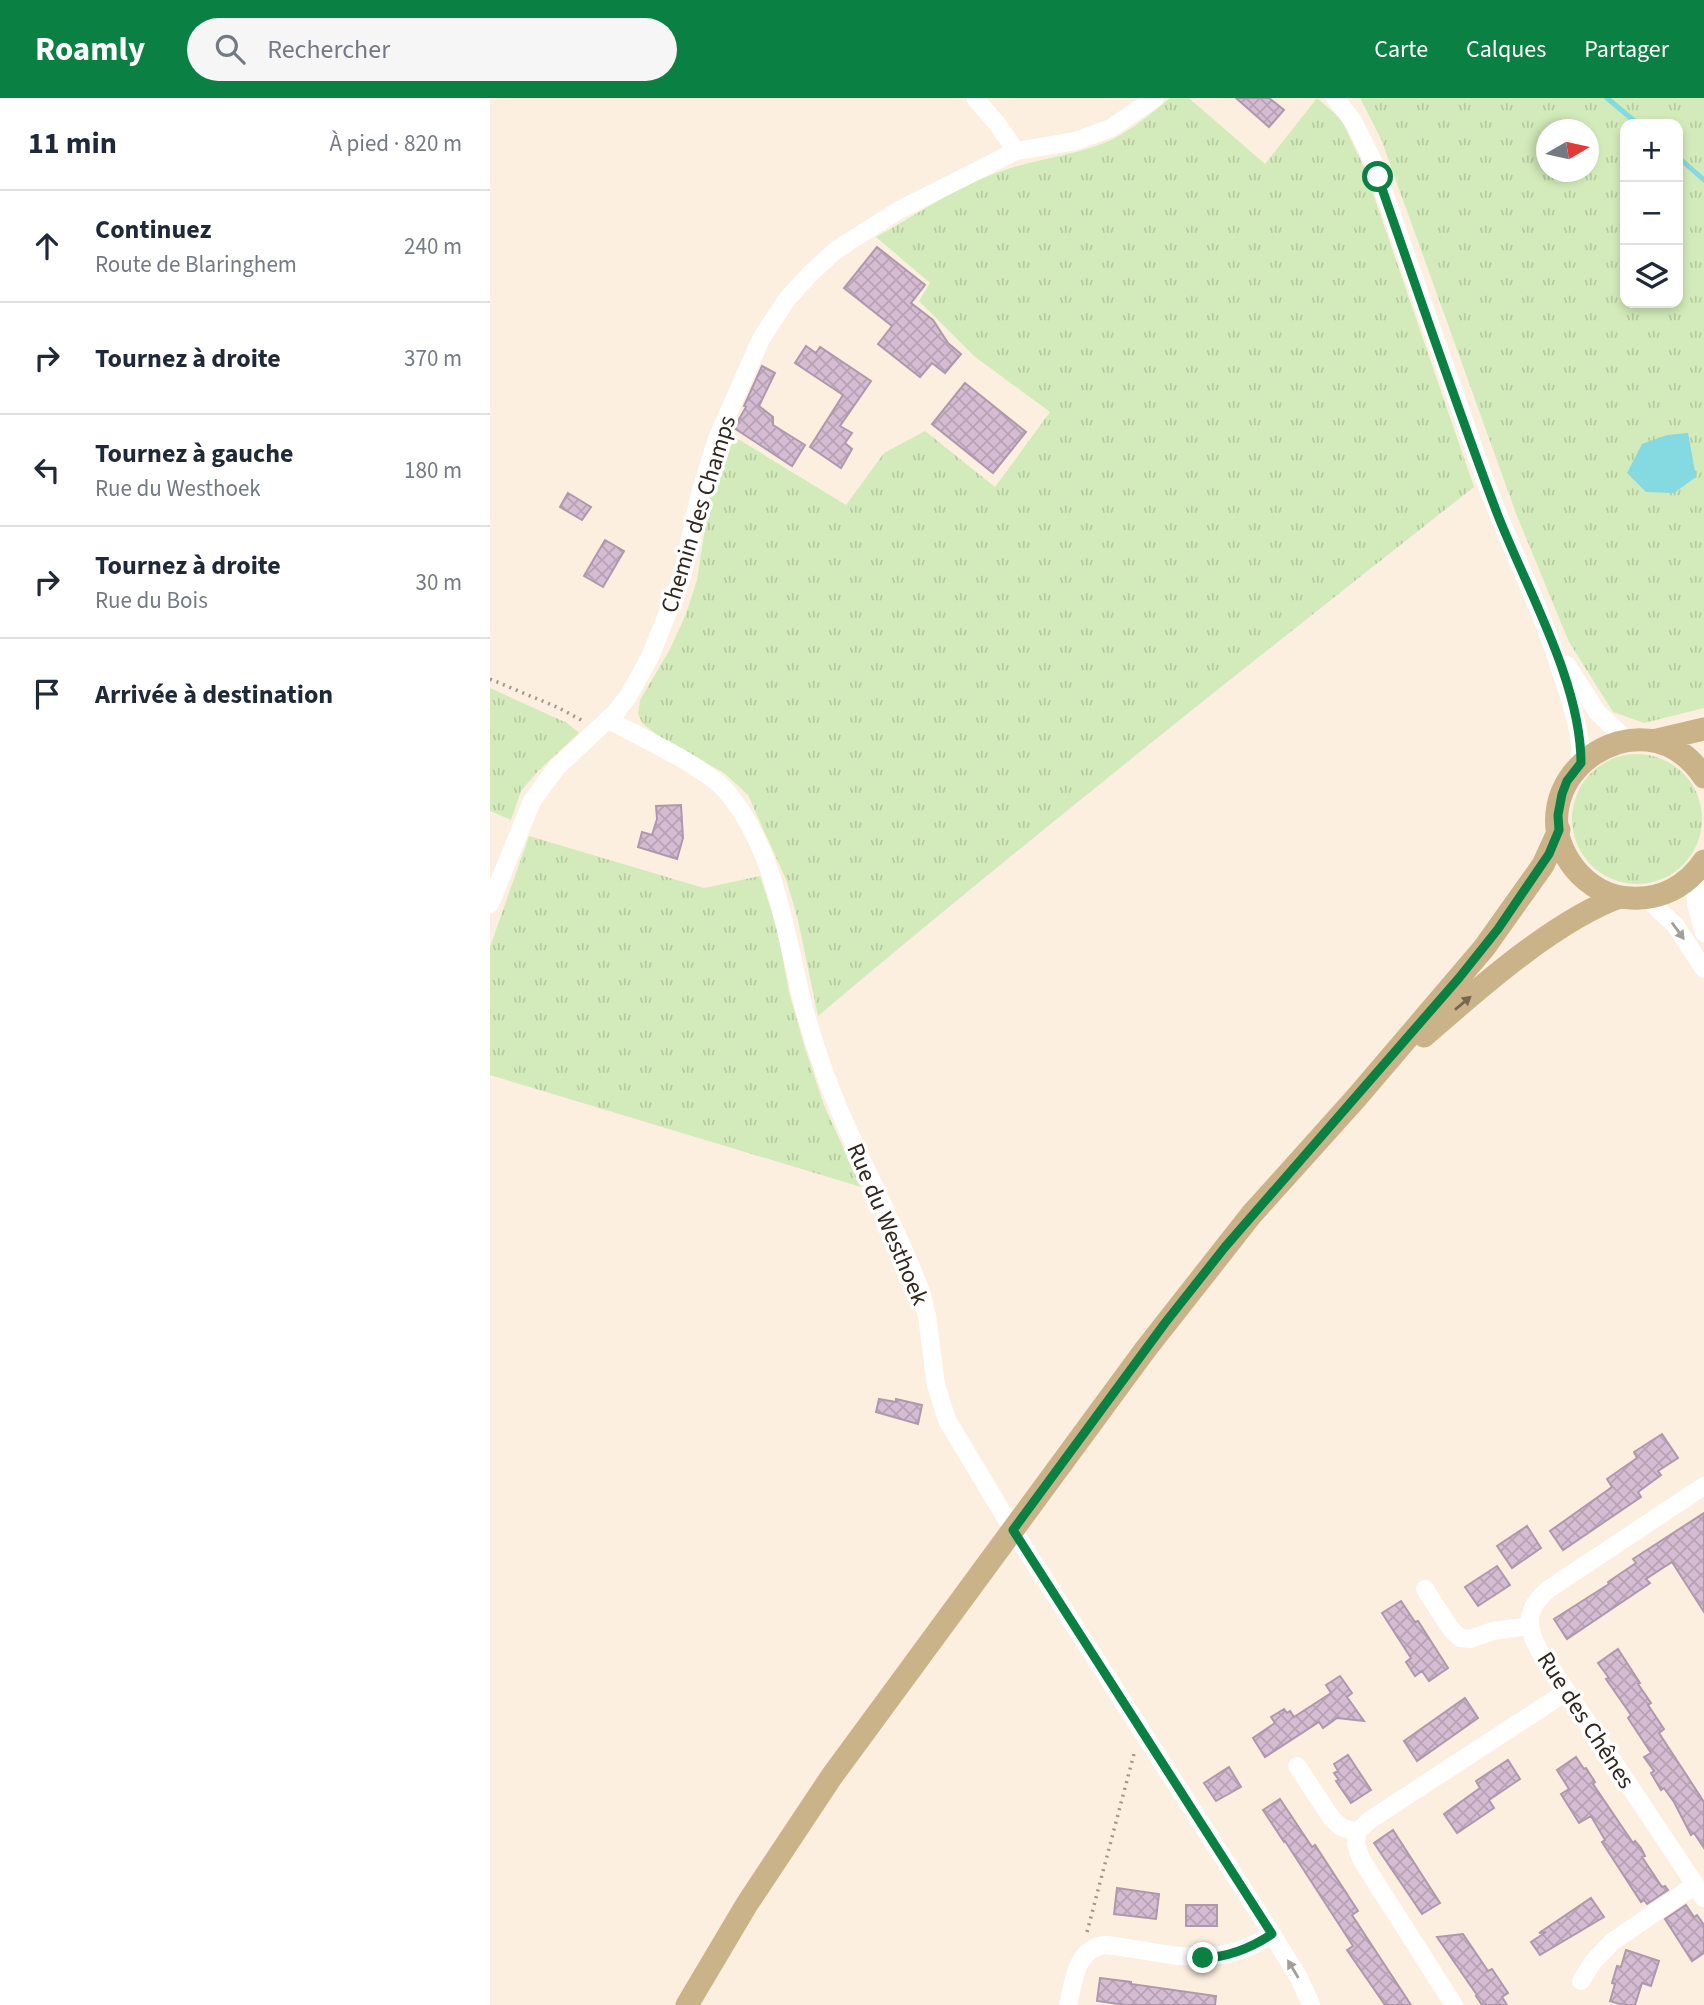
<!DOCTYPE html>
<html lang="fr">
<head>
<meta charset="utf-8">
<style>
	:root { --surface:#fff; --page:#f6f6f7; --text:#1f2937; --muted:#747a83; --line:#e0e1e3; --accent:#0b8043 }
	body { margin:0; font-family:"Source Sans 3",sans-serif; background:var(--page); color:var(--text) }
	.controls { position:absolute; right:21px; top:21px; display:grid; overflow:hidden; border-radius:14px; box-shadow:0 4px 10px #0003 }
	.controls button { width:63px; height:63px; display:grid; place-items:center; padding:0; border:0; border-bottom:2px solid var(--line); background:var(--surface); color:var(--text); font:35px sans-serif }
	.compass { position:absolute; left:1046px; top:21px; width:63px; height:63px; border-radius:50%; background:var(--surface); box-shadow:0 4px 10px #0003; rotate:81deg }
	.stop { position:absolute; width:21px; height:21px; margin:-16px; border:5px solid #0b8043; border-radius:50%; background:#fff }
	.stop.end { background:#0b8043; border-color:#fff; box-shadow:0 2px 7px #0008 }
	.list { margin:0; padding:0; list-style:none }
	h2 { display:flex; justify-content:space-between; align-items:center; height:91px; margin:0; padding:0 28px; font-size:30px }
	h2 small { font-size:23px; font-weight:400; color:var(--muted) }
	.list li { display:grid; grid-template-columns:46px 1fr auto; gap:21px; align-items:center; box-sizing:border-box; height:112px; padding:0 28px; border-top:2px solid var(--line) }
	.list b { display:block; font-size:26px; white-space:nowrap }
	.list p { margin:0; font-size:23px; white-space:nowrap; color:var(--muted) }
	.list em { font-size:23px; font-style:normal; color:var(--muted) }
	.icon { flex:none; width:38px; height:38px; fill:none; stroke:currentColor; stroke-width:2; stroke-linecap:round; stroke-linejoin:round }
	.map { position:relative; flex:none; width:1214px; height:1907px; overflow:hidden }
	header { display:flex; align-items:center; gap:42px; box-sizing:border-box; height:98px; padding:0 35px; background:var(--accent); color:#fff }
	header strong { font-size:33px }
	nav { display:flex; gap:38px; margin-inline-start:auto; font-size:24px }
	.search { width:490px; height:63px; background:var(--page); display:flex; align-items:center; gap:18px; box-sizing:border-box; padding:0 24px; border-radius:38px; color:var(--muted); font-size:26px }
	main { display:flex }
	aside { flex:1; background:var(--surface) }
	.map>svg:first-child { display:block }
	.grass { fill:url(#grass-tufts); fill-rule:evenodd }
	.water { fill:#85d9e1 }
	.lines { fill:none; stroke-linecap:round; stroke-linejoin:round }
	.stream { stroke:#85d9e1; stroke-width:5 }
	.building { fill:url(#building-cross-hatch); stroke:#af98ad; stroke-width:2 }
	.path { stroke:#a2968a; stroke-width:3.5; stroke-dasharray:2 5; stroke-linecap:butt }
	.minor { stroke:#fff; stroke-width:18 }
	.major { stroke:#cab388; stroke-width:23 }
	.oneway { fill:#a29e9a }
	.oneway2 { fill:#75664e }
	.route { stroke:#0b8043; stroke-width:9 }
	.labels { text-anchor:middle; stroke-width:7; stroke-linejoin:round; paint-order:stroke }
	.street-label { font-size:24px; fill:#30271e; stroke:#fff }
</style>
</head>
<body>
<header>
<strong>Roamly</strong>
<div class="search"><svg class="icon" aria-label="search" viewBox="0 0 24 24"><circle cx="10" cy="10" r="6"/><path d="M15 15l6 6"/></svg>Rechercher</div>
<nav><a>Carte</a><a>Calques</a><a>Partager</a></nav>
</header>
<main>
<aside>
<h2>11 min<small>À pied · 820 m</small></h2>
<ul class="list">
<li><svg class="icon" aria-label="ahead" viewBox="0 0 24 24"><path d="M12 20V5M6 11l6-6 6 6"/></svg><div><b>Continuez</b><p>Route de Blaringhem</p></div><em>240 m</em></li>
<li><svg class="icon" aria-label="right" viewBox="0 0 24 24"><path d="M7 20v-9h11M14 6l5 5-5 5"/></svg><div><b>Tournez à droite</b></div><em>370 m</em></li>
<li><svg class="icon" aria-label="left" viewBox="0 0 24 24"><path d="M17 20v-9H6M10 6l-5 5 5 5"/></svg><div><b>Tournez à gauche</b><p>Rue du Westhoek</p></div><em>180 m</em></li>
<li><svg class="icon" aria-label="right" viewBox="0 0 24 24"><path d="M7 20v-9h11M14 6l5 5-5 5"/></svg><div><b>Tournez à droite</b><p>Rue du Bois</p></div><em>30 m</em></li>
<li><svg class="icon" aria-label="arrive" viewBox="0 0 24 24"><path d="M6 21V4h12l-3 4 3 4H6"/></svg><div><b>Arrivée à destination</b></div></li>
</ul>
</aside>
<div class="map">
<svg width="1214" height="1907" viewBox="0 0 1214 1907">
	<defs>
		<pattern id="grass-tufts" width="24" height="20" patternUnits="userSpaceOnUse" patternTransform="scale(1.75)"><rect width="24" height="20" fill="#d3ebba"/><path d="M3 7l-1-3M5 7V3M7 7l1-3M15 17l-1-3M17 17v-4M19 17l1-3" fill="none" stroke="#b5ca9f"/></pattern>
		<pattern id="building-cross-hatch" width="8" height="8" patternUnits="userSpaceOnUse" patternTransform="scale(1.75)"><rect width="8" height="8" fill="#d5bcd2"/><path d="M0 0l8 8M0 8l8-8" fill="none" stroke="#b7a2b4"/></pattern>
	</defs>
	<rect width="100%" height="100%" fill="#fcefe0"/>
	<path class="grass" d="M680,0H699L775,66L827,0L851,21L874,69L984,389C763,563 543,737 328,918L308,822L297,784L258,697L234,675L171,640L153,626L148,616L150,602L179,553L196,516L207,482L224,371L235,333L356,407L394,355L435,333L505,389L560,314L484,258L429,203L440,185L386,139C426,117 466,89 509,74C546,60 588,58 623,41C644,30 662,15 680,0Z
		M870,0H1214V610L1154,625L1123,614L1079,544L1027,418L891,41ZM1135,26H1188V205H1135ZM1056,32H1098V74H1056Z
		M0,590L77,625L89,635L48,673L31,693L21,722L0,713Z
		M1082 721a65 65 0 1 1 130 0a65 65 0 1 1-130 0Z
		M39,738L214,790L270,778L287,830L299,894L314,947L334,1007L371,1089L0,977V849Z"/>
	<path class="water" d="M1198,335L1206,379L1184,395L1156,394L1137,375L1152,346L1177,337Z"/>
	<g class="lines">
		<path class="stream" d="M1117,0L1148,26
			M1188,59L1214,82"/>
	</g>
	<path class="building" d="M746,0H779L794,12L779,29Z
		M387,149L435,187L421,205L443,222L458,245L471,256L455,275L442,265L430,279L388,246L402,228L354,190Z
		M316,248L326,255L330,249L381,283L350,328L362,335L355,345L362,351L351,370L320,349L353,297L305,265Z
		M272,268L285,275L269,308L283,319V327L315,347L302,368L244,330L256,309L254,308Z
		M475,285L536,334L503,375L442,326Z
		M78,395L101,409L92,422L70,409Z
		M115,442L134,453L113,489L94,478Z
		M191,707L193,740L187,761L148,749L152,734L162,737L167,721L166,708Z
		M389,1301L406,1304V1301L432,1307L428,1326L386,1314Z
		M1172,1336L1188,1360L1168,1373L1171,1377L1148,1394L1151,1399L1073,1452L1060,1433L1122,1389L1117,1381L1147,1360L1144,1354Z
		M1214,1415V1514L1182,1464L1156,1481L1160,1485L1077,1541L1064,1521L1119,1486L1118,1484L1146,1465L1143,1461Z
		M1037,1428L1051,1450L1022,1470L1007,1448Z
		M1007,1468L1020,1487L988,1508L975,1489Z
		M911,1503L925,1524L928,1523L958,1570L939,1583L932,1573L925,1578L916,1564L921,1560L892,1515Z
		M1128,1551L1150,1585L1148,1586L1161,1605L1158,1607L1174,1631L1169,1635L1214,1704V1750L1204,1735L1201,1737L1184,1704L1174,1690L1171,1692L1161,1675L1164,1673L1154,1659L1161,1655L1138,1620L1141,1617L1116,1581L1119,1580L1108,1565Z
		M850,1578L862,1595L857,1599L874,1623L847,1620L833,1630L829,1624L775,1659L763,1640L785,1625L781,1619L794,1611L797,1615L800,1613L804,1619L841,1595L836,1587Z
		M975,1600L988,1620L927,1663L914,1643Z
		M858,1657L881,1692L861,1705L846,1683L849,1682L844,1675L848,1673L844,1666Z
		M1086,1659L1094,1671L1096,1670L1105,1684L1103,1686L1143,1745L1145,1743L1151,1750L1155,1758L1152,1759L1172,1789L1175,1788L1178,1792L1157,1806L1154,1802L1151,1804L1112,1744L1115,1742L1101,1718L1089,1725L1071,1696L1079,1691L1067,1672Z
		M1018,1662L1030,1681L999,1702L1004,1710L967,1735L954,1716L990,1690L986,1683Z
		M739,1669L751,1689L726,1703L714,1685Z
		M790,1701L822,1749L825,1747L868,1813L862,1817L921,1907H895L857,1852L863,1848L795,1743L794,1744L773,1712Z
		M903,1732L950,1805L932,1816L884,1745Z
		M627,1790L669,1796L666,1821L624,1816Z
		M1101,1800L1114,1819L1050,1857L1041,1844L1056,1834L1049,1835Z
		M696,1807H727V1828H696Z
		M1196,1807L1204,1819L1207,1817L1214,1827V1855L1202,1863L1175,1821Z
		M973,1836L998,1873L1002,1871L1018,1895L1012,1899L1017,1907H992L986,1898L987,1897L947,1839Z
		M1136,1852L1169,1863L1161,1888L1152,1885L1145,1907H1133L1120,1903L1125,1886L1122,1885L1127,1868L1131,1869Z
		M610,1880L641,1884V1886L726,1898L725,1907H636L607,1903Z"/>
	<g class="lines">
		<path class="path" d="M0,581L69,610L93,623
			M597,1834L645,1652"/>
		<path class="minor" d="M485,0L508,27L526,53
			M845,0L863,23L883,63L997,388C1021,451 1052,512 1072,577C1082,606 1091,634 1091,665
			M1077,567L1107,614L1137,642
			M119,622C151,640 213,667 236,693C287,753 295,837 314,910C320,932 327,954 335,976C362,1051 403,1119 431,1194L437,1218L446,1287L457,1322L523,1432L782,1836L809,1880L821,1907
			M1204,776L1206,806L1214,835
			M1156,800L1185,827L1214,871
			M0,806L42,703L67,669L126,614L139,597L160,559L192,479L209,399L226,343L271,241L297,201L321,175L346,152L409,112L526,53L586,43L621,30L665,0
			M1214,1388L1059,1491C1036,1509 1035,1527 1049,1552L1214,1800
			M935,1491L960,1530L970,1540L980,1541L1003,1533L1040,1528
			M807,1668L842,1721L851,1729L867,1734
			M1091,1883L1103,1864L1122,1844L1205,1787
			M578,1907C584,1883 585,1850 616,1847C678,1854 724,1875 782,1836
			M964,1907L871,1761L866,1746L867,1734L880,1722L1076,1594"/>
		<path class="major" d="M1163,643L1214,631
			M1214,679C1151,586 1018,686 1085,771C1099,788 1119,799 1141,800C1171,802 1197,788 1214,763
			M934,938C987,892 1065,822 1130,799
			M197,1907L257,1806L342,1678L655,1252L761,1117L867,999L994,850L1053,767L1069,732"/>
	</g>
	<defs><path id="oneway-solid" d="M-6-.8H1V-3.2L6.5 0L1 3.2V.8H-6Z" transform="scale(1.75)"/></defs>
	<g class="oneway">
		<use href="#oneway-solid" transform="translate(1188 833) rotate(54)"/>
		<use href="#oneway-solid" transform="translate(803 1871) rotate(-121)"/>
	</g>
	<use class="oneway2" href="#oneway-solid" transform="translate(973 905) rotate(-40)"/>
	<g class="lines">
		<path class="route" d="M713,1860C739,1859 761,1850 782,1836L523,1432L675,1225L735,1149L969,880L1008,831L1059,756L1069,732L1068,717L1072,696L1077,683L1091,665C1091,584 1036,490 1007,415C965,304 927,191 888,79"/>
	</g>
	<g class="labels">
		<g class="street-label">
			<text transform="translate(208 416) rotate(-73)" y="8">Chemin des Champs</text>
			<text transform="translate(398 1126) rotate(67)" y="8">Rue du Westhoek</text>
			<text transform="translate(1096 1622) rotate(57)" y="8">Rue des Chênes</text>
		</g>
	</g>
</svg>
<div class="controls">
<button>+</button>
<button>−</button>
<button><svg class="icon" aria-label="layers" viewBox="0 0 24 24"><path d="M12 4l9 5-9 5-9-5zM3 14l9 5 9-5"/></svg></button>
</div>
<svg class="compass" viewBox="-18 -18 36 36"><path d="M0-13l5 13h-10z" fill="#e53935"/><path d="M0 13l5-13h-10z" fill="#747a83"/></svg>
<div class="stop" style="left:888px;top:79px"></div>
<div class="stop end" style="left:713px;top:1860px"></div>
</div>
</main>
</body>
</html>
